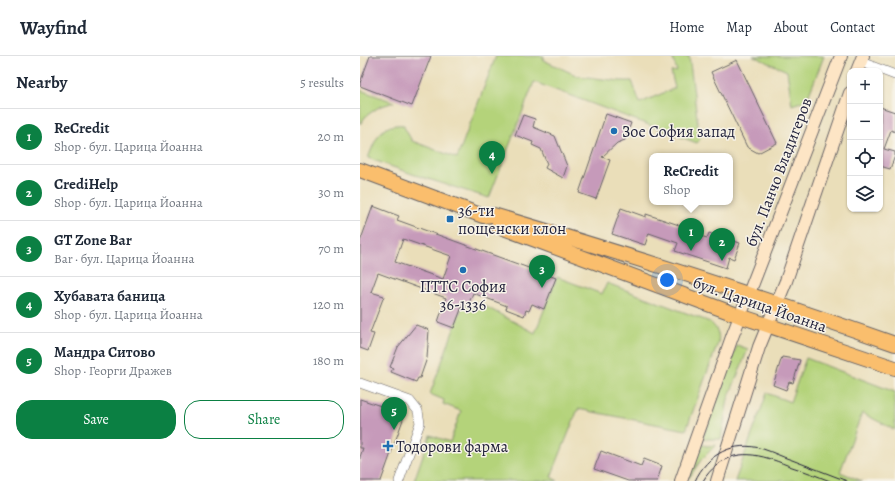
<!DOCTYPE html>
<html lang="en">
<head>
<meta charset="utf-8">
<style>
	:root { --surface:#fff; --page:#f6f6f7; --text:#1f2937; --muted:#747a83; --line:#e0e1e3; --accent:#0b8043 }
	body { margin:0; font-family:Alegreya,serif; background:var(--page); color:var(--text) }
	.controls { position:absolute; right:12px; top:12px; display:grid; overflow:hidden; border-radius:8px; box-shadow:0 1px 3px #0004 }
	.controls button { width:36px; height:36px; display:grid; place-items:center; padding:0; border:0; border-bottom:1px solid var(--line); background:var(--surface); color:var(--text); font:20px sans-serif }
	.you { position:absolute; left:307px; top:224px; width:14px; height:14px; margin:-10px; border:3px solid #fff; border-radius:50%; background:#1a73e8; box-shadow:0 0 0 6px #1a73e833 }
	.badge { display:grid; place-items:center; width:26px; height:26px; border-radius:50%; background:var(--accent); color:#fff; font-size:13px; font-weight:700 }
	.pin { position:absolute; translate:-50% -33px; filter:drop-shadow(0 1px 2px #0008) }
	.pin::after { content:''; position:absolute; top:21px; width:14px; height:12px; background:inherit; clip-path:polygon(0 0,100% 0,50% 100%) }
	.popup { position:absolute; left:289px; top:97px; width:84px; height:52px; box-sizing:border-box; display:grid; place-content:center; border-radius:8px; background:var(--surface); filter:drop-shadow(0 1px 3px #0005); font-size:13px; white-space:nowrap; color:var(--muted) }
	.popup b { font-size:15px; color:var(--text) }
	.popup::after { content:''; position:absolute; left:50%; top:100%; margin-left:-8px; border:8px solid transparent; border-top-color:var(--surface) }
	.list { margin:0; padding:0; list-style:none }
	h2 { display:flex; justify-content:space-between; align-items:center; height:52px; margin:0; padding:0 16px; font-size:17px }
	h2 small { font-size:13px; font-weight:400; color:var(--muted) }
	.list li { display:grid; grid-template-columns:26px 1fr auto; gap:12px; align-items:center; box-sizing:border-box; height:56px; padding:0 16px; border-top:1px solid var(--line) }
	.list b { display:block; font-size:15px; white-space:nowrap }
	.list p { margin:0; font-size:13px; white-space:nowrap; color:var(--muted) }
	.list em { font-size:13px; font-style:normal; color:var(--muted) }
	.actions { display:flex; gap:8px; padding:12px 16px }
	.actions a { flex:1; padding:9px 0; border:1px solid var(--accent); border-radius:16px; text-align:center; font-size:14px; color:var(--accent) }
	.actions .main { background:var(--accent); color:#fff }
	.icon { flex:none; width:22px; height:22px; fill:none; stroke:currentColor; stroke-width:2; stroke-linecap:round; stroke-linejoin:round }
	.map { position:relative; flex:none; width:535px; height:425px; overflow:hidden }
	header { display:flex; align-items:center; gap:24px; box-sizing:border-box; height:56px; padding:0 20px; background:var(--surface); border-bottom:1px solid var(--line) }
	header strong { font-size:19px }
	nav { display:flex; gap:22px; margin-inline-start:auto; font-size:14px }
	main { display:flex }
	aside { flex:1; background:var(--surface) }
	.map>svg:first-child { display:block }
	.green { fill:#b4d37a; stroke:#6b7a5a }
	.building { fill:#c69aba; fill-rule:evenodd }
	.lines { fill:none; stroke-linecap:round; stroke-linejoin:round }
	.minor-casing { stroke:#686467; stroke-width:10 }
	.secondary-casing { stroke:#686467; stroke-width:14 }
	.primary-casing { stroke:#686467; stroke-width:16 }
	.minor { stroke:#fff; stroke-width:9 }
	.secondary { stroke:#fde5c5; stroke-width:12 }
	.primary { stroke:#fabe6d; stroke-width:14 }
	.tram { stroke:#22223b; stroke-width:1 }
	.poi-dot { fill:#1f6fb2; stroke:#f7f3e8; stroke-width:1.5 }
	.labels { text-anchor:middle; stroke-width:3; stroke-linejoin:round; paint-order:stroke }
	.poi-label { font-size:16px; fill:#22223b; stroke:#f7f3e8; text-anchor:start }
	.street-label { font-size:16px; fill:#22223b; stroke:#f7f3e8 }
</style>
</head>
<body>
<header>
<strong>Wayfind</strong>
<nav><a>Home</a><a>Map</a><a>About</a><a>Contact</a></nav>
</header>
<main>
<aside>
<h2>Nearby<small>5 results</small></h2>
<ul class="list">
<li><span class="badge">1</span><div><b>ReCredit</b><p>Shop · бул. Царица Йоанна</p></div><em>20 m</em></li>
<li><span class="badge">2</span><div><b>CrediHelp</b><p>Shop · бул. Царица Йоанна</p></div><em>30 m</em></li>
<li><span class="badge">3</span><div><b>GT Zone Bar</b><p>Bar · бул. Царица Йоанна</p></div><em>70 m</em></li>
<li><span class="badge">4</span><div><b>Хубавата баница</b><p>Shop · бул. Царица Йоанна</p></div><em>120 m</em></li>
<li><span class="badge">5</span><div><b>Мандра Ситово</b><p>Shop · Георги Дражев</p></div><em>180 m</em></li>
</ul>
<div class="actions"><a class="main">Save</a><a>Share</a></div>
</aside>
<div class="map">
<svg width="535" height="425" viewBox="0 0 535 425">
	<rect width="100%" height="100%" fill="#f7f3e8"/>
	<filter id="ink" filterUnits="userSpaceOnUse"><feTurbulence type="fractalNoise" baseFrequency=".025" numOctaves="2"/><feDisplacementMap in="SourceGraphic" scale="8" xChannelSelector="R" yChannelSelector="G"/><feConvolveMatrix kernelMatrix="1 2 1 2 8 2 1 2 1" color-interpolation-filters="sRGB"/></filter>
	<filter id="wash" filterUnits="userSpaceOnUse"><feTurbulence type="fractalNoise" baseFrequency=".012" numOctaves="4" result="noise"/><feDisplacementMap in="SourceGraphic" scale="16" xChannelSelector="R" yChannelSelector="G"/><feGaussianBlur stdDeviation="0.9" result="paint"/><feColorMatrix in="noise" values="0 0 0 0 0 0 0 0 0 0 0 0 0 0 0 0 0 1.4 0 .05"/><feComposite in="paint" operator="in"/></filter>
	<g filter="url(#wash)">
		<rect width="100%" height="100%" fill="#eadeb9"/>
		<path class="green" d="M136,0H184L183,4L218,20L260,25H272L280,47L315,32L311,16L317,15L312,0H329L340,84L337,87L174,26L129,142L52,118L8,102C16,83 20,67 44,69V71L52,85L97,102Z
			M393,0H464L447,44L432,49L427,15Z
			M0,34L34,46L19,51L6,60L0,68Z
			M197,221L242,238L247,227L350,266C357,272 360,278 358,287L326,374L218,353L191,421L198,425H54L70,379L90,386L101,355L83,348L84,344L70,338L103,248L114,252L117,246L175,277Z
			M377,289L388,293L368,343L361,383H346L343,381Z
			M446,302L535,336V374L502,357L480,416L502,425H375L407,337L430,346Z
			M340,388L347,390L356,389L341,404L329,422L328,421Z"/>
		<g id="blocks">
			<path class="building" d="M10,0H71L52,50L0,30V27Z
				M377,4L417,87L398,97L387,91L351,16Z
				M520,51L535,56V76L531,74L524,93L535,96V100L530,113L520,110Z
				M246,58L271,67L265,84L257,87L242,101L250,104L236,143L219,137Z
				M163,59L175,63L173,71L195,80L207,110L203,122L185,112L187,108L181,93L172,89L173,86L155,79Z
				M13,150L39,160L37,164L196,222L184,253L172,248L169,255L166,254L164,260L146,253L147,250L113,237L109,247H106V249L103,248L94,272L78,266L86,242L18,217L11,236L24,240L10,277L14,278L8,295L0,292V186ZM43,183L91,200L83,223L35,206Z
				M261,152L286,161V158L325,171L324,175L347,182L349,177L380,187L374,203L369,201L366,212L315,195L318,187L289,177L285,189L252,178Z
				M56,269L69,274L67,302L60,322H58L56,326L31,316L33,312L30,311L38,291Z
				M422,301L440,304L433,327L429,326L426,334L413,329Z
				M0,343L45,358L21,425H0V401L3,392H0Z
				M241,395L281,410L284,403L302,410L297,425H268L234,413Z"/>
		</g>
	</g>
	<g filter="url(#ink)">
		<use href="#blocks" fill-opacity="0" stroke="#686467" stroke-width="1"/>
		<g class="lines">
			<defs>
				<path id="minor" d="M501,6L535,19
					M0,327L50,345L58,355L60,367L39,425"/>
				<path id="secondary" d="M497,15L503,0
					M321,425L372,281L481,0
					M357,425L399,291L426,225L490,37"/>
				<path id="primary" d="M0,114L123,160L133,159C268,199 402,241 535,288
					M138,170L380,260L535,312"/>
			</defs>
			<use href="#minor" class="minor-casing"/>
			<use href="#secondary" class="secondary-casing"/>
			<use href="#primary" class="primary-casing"/>
			<use href="#minor" class="minor"/>
			<use href="#secondary" class="secondary"/>
			<use href="#primary" class="primary"/>
			<path class="tram" d="M335,425C347,398 374,384 403,393C413,396 422,401 432,404C450,411 469,418 487,425
				M343,425C347,418 351,414 357,409C380,390 407,401 432,411C445,415 457,420 470,425"/>
		</g>
	</g>
	<g class="poi-dot">
		<circle cx="254" cy="75" r="4"/>
		<rect x="86" y="159" width="8" height="8" rx="2"/>
		<circle cx="103" cy="214" r="4"/>
		<path d="M26 384h4v4h4v4h-4v4h-4v-4h-4v-4h4z"/>
	</g>
	<g class="labels">
		<g class="poi-label">
			<text x="262" y="81">Зое София запад</text>
			<text x="98" y="160">36-ти<tspan x="98" dy="18">пощенски клон</tspan></text>
			<text x="103" y="236" text-anchor="middle">ПТТС София<tspan x="103" dy="18">36-1336</tspan></text>
			<text x="36" y="396">Тодорови фарма</text>
		</g>
		<g class="street-label">
			<text transform="translate(418 116) rotate(-69)" y="6">бул. Панчо Владигеров</text>
			<text transform="translate(400 248) rotate(19)" y="6">бул. Царица Йоанна</text>
		</g>
	</g>
</svg>
<div class="controls">
<button>+</button>
<button>−</button>
<button><svg class="icon" aria-label="locate" viewBox="0 0 24 24"><circle cx="12" cy="12" r="6"/><path d="M12 2v4M12 18v4M2 12h4M18 12h4"/></svg></button>
<button><svg class="icon" aria-label="layers" viewBox="0 0 24 24"><path d="M12 4l9 5-9 5-9-5zM3 14l9 5 9-5"/></svg></button>
</div>
<div class="you"></div>
<div class="pin badge" style="left:331px;top:195px">1</div>
<div class="popup"><b>ReCredit</b>Shop</div>
<div class="pin badge" style="left:362px;top:205px">2</div>
<div class="pin badge" style="left:182px;top:232px">3</div>
<div class="pin badge" style="left:132px;top:118px">4</div>
<div class="pin badge" style="left:34px;top:374px">5</div>
</div>
</main>
</body>
</html>
